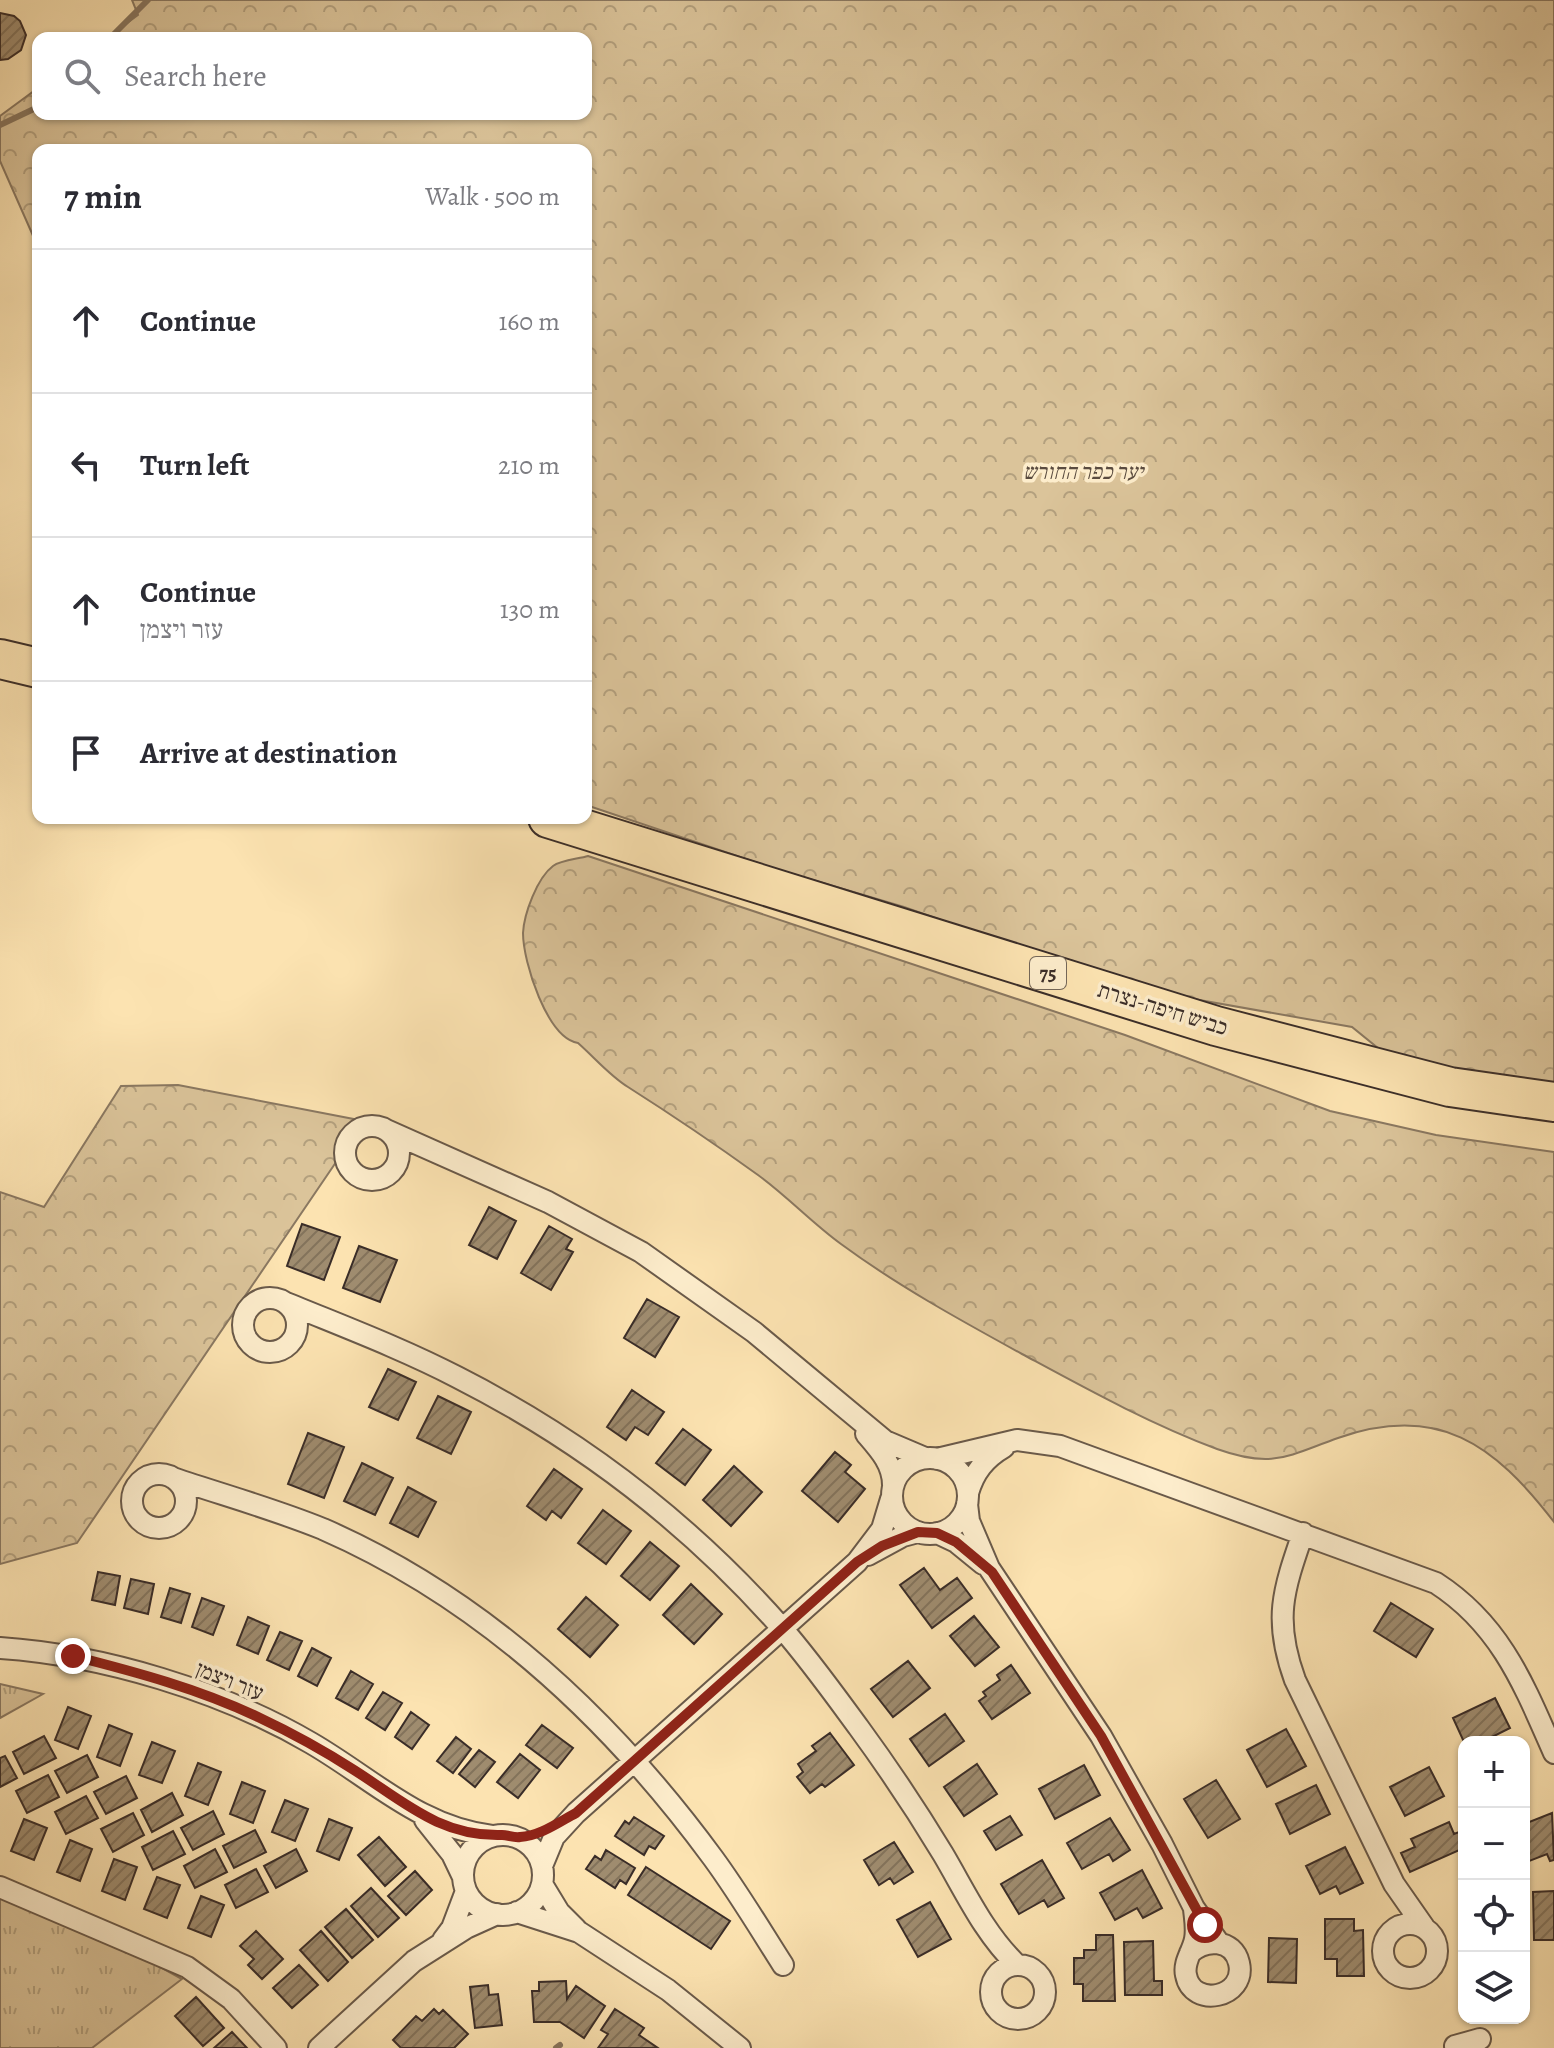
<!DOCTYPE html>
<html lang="en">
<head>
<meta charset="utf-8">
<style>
	:root { --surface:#fff; --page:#f2f2f3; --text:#2b2b33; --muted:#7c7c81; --line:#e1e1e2 }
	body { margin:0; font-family:Alegreya,"Frank Ruhl Libre",serif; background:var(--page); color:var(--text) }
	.controls { position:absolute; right:24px; bottom:24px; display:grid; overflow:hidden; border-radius:16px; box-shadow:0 2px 6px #0004 }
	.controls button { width:72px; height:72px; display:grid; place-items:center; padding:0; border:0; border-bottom:2px solid var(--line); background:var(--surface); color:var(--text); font:40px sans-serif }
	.stop { position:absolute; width:24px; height:24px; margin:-18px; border:6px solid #8f2418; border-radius:50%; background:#fff }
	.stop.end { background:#8f2418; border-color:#fff; box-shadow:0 2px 8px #0008 }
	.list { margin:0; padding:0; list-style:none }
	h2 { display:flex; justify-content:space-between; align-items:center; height:104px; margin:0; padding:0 32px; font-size:34px }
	h2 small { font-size:26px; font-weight:400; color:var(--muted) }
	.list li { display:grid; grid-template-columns:52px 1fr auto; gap:24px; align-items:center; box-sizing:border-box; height:144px; padding:0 32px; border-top:2px solid var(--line) }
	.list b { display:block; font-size:30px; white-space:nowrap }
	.list p { margin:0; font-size:26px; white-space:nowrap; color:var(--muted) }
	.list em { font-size:26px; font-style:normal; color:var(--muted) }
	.icon { flex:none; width:44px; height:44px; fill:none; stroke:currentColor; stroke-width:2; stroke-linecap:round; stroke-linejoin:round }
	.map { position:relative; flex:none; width:1554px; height:2048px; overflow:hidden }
	.search { position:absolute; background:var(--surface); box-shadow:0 2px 6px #0004; left:32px; top:32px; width:560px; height:88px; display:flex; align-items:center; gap:20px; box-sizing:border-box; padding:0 28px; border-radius:16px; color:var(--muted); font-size:30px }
	.panel { position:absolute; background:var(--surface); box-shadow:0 2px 6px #0004; left:32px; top:144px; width:560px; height:680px; border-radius:16px }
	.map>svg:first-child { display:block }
	.grass { fill:url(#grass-tufts); stroke:#8a7861; stroke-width:2 }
	.forest { fill:url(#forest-crowns); stroke:#8a7861; stroke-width:2 }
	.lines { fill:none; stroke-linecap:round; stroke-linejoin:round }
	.stream { stroke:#87755e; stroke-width:6 }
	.building { fill:url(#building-hatch); stroke:#3a2d28; stroke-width:2 }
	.street-casing { stroke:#6a5a4a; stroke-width:24 }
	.highway-casing { stroke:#3a2d28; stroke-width:42 }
	.street { stroke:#fdedcc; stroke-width:20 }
	.highway { stroke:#fce3b1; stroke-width:38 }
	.route { stroke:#8f2418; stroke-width:10 }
	.labels { text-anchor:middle; stroke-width:7; stroke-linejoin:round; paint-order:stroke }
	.shield { fill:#fdedcc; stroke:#746759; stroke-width:2 }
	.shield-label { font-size:20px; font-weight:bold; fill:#3a2d28 }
	.park-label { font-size:22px; font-style:italic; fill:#5a4b3f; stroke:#fdedcc }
	.street-label { font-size:22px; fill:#3a2d28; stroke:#fdedcc }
</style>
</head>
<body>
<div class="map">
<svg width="1554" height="2048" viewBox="0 0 1554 2048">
	<defs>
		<pattern id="grass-tufts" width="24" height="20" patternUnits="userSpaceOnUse" patternTransform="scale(2)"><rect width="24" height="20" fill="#dbc49a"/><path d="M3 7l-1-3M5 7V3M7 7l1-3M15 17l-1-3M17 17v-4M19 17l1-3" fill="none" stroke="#b3a07e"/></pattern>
		<pattern id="forest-crowns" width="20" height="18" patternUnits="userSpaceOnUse" patternTransform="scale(2)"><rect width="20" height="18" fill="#dbc49a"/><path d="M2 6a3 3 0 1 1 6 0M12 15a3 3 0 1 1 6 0" fill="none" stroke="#b3a07e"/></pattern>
		<pattern id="building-hatch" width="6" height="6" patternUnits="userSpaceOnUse" patternTransform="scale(2)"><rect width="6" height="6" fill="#9f8c6f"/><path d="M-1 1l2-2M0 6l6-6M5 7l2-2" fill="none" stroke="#83735b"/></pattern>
	</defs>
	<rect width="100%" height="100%" fill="#fce3b1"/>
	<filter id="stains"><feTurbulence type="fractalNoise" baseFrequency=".0025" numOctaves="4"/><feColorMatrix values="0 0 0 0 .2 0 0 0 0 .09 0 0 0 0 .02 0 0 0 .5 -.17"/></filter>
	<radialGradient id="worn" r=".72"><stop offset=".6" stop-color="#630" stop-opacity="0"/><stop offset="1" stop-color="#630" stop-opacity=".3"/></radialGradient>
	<path class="grass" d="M0,1684L43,1694L0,1718Z
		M0,1896L144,1958L182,1979L92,2048H0Z"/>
	<path class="forest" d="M132,0H1554V1092L1389,1057L1352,1027L1137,989L904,907L779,870L586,805V150H38V247L0,161V116L38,88V114H586V38H107L138,15Z
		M588,856L1125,1035L1330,1111L1436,1135L1554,1152V1522C1494,1444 1438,1403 1338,1438C1287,1456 1273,1469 1217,1449C1150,1424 1085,1388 1022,1354C960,1320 898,1286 841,1244C812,1223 787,1196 758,1175C715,1144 672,1115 628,1087C610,1076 594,1057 578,1043C547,1038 523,962 523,933C524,914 537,878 553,866C561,860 578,859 588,856Z
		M178,1085L364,1121L77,1543L0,1564V1192L44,1207L121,1086Z"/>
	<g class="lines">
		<path class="stream" d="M110,38L148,0
			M0,125L38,107
			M556,2048L560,2045"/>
	</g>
	<path class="building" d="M0,13L14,16L20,21L26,35L21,50L8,59L0,60Z
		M489,1207L516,1221L497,1259L469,1245Z
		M302,1224L340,1237L324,1280L287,1266Z
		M549,1226L572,1239L566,1249L573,1252L551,1290L521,1273Z
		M359,1246L397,1260L380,1302L343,1288Z
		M647,1299L679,1317L655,1357L624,1338Z
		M388,1369L416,1382L398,1420L369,1407Z
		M632,1390L664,1412L648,1435L635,1427L626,1440L607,1427Z
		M438,1396L471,1412L451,1454L417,1438Z
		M683,1429L711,1450L685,1485L656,1463Z
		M308,1433L344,1447L324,1498L288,1484Z
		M835,1452L851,1465L845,1472L865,1489L838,1522L802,1491Z
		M362,1463L393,1478L375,1515L344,1501Z
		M734,1466L762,1492L731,1526L703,1500Z
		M554,1469L582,1489L561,1518L552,1511L546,1520L527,1506Z
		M408,1487L436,1502L418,1537L390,1523Z
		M603,1510L631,1531L606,1564L578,1543Z
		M650,1542L679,1566L650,1600L621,1576Z
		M924,1568L940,1590L957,1578L972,1598L932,1628L900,1585Z
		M98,1572L120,1576L115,1605L92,1600Z
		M131,1579L154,1584L148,1614L124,1608Z
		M691,1584L722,1614L694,1644L663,1615Z
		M170,1588L190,1594L181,1623L161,1617Z
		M586,1597L618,1625L590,1657L558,1629Z
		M202,1598L224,1606L213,1635L192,1627Z
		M1391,1603L1433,1629L1416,1657L1374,1631Z
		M974,1616L999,1647L975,1666L950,1636Z
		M248,1617L269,1626L258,1654L237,1645Z
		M280,1632L302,1641L289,1670L267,1660Z
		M312,1648L331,1658L317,1686L298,1676Z
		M908,1661L930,1688L893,1717L871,1689Z
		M1011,1665L1030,1693L992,1719L979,1701L986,1696L983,1692L1000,1680L997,1675Z
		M351,1671L373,1684L358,1710L336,1698Z
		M383,1692L402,1703L385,1730L366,1718Z
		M1495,1698L1510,1728L1482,1742H1464L1453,1718Z
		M68,1707L91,1716L78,1749L55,1740Z
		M411,1712L429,1725L412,1749L395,1737Z
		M945,1714L964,1741L929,1766L910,1739Z
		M109,1725L132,1734L120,1766L97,1757Z
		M542,1725L573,1748L557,1768L526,1745Z
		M1286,1729L1306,1766L1267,1787L1247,1750Z
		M830,1733L854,1765L825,1787L822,1784L810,1793L797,1777L803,1772L798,1764L816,1751L812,1746Z
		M44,1736L56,1758L24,1774L13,1752Z
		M456,1737L471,1749L453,1773L437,1761Z
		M152,1742L175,1751L162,1783L139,1775Z
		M479,1750L495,1762L475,1787L459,1774Z
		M520,1754L540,1770L518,1798L497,1782Z
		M87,1755L98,1777L67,1793L55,1771Z
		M5,1756L17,1778L0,1787V1758Z
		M198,1763L221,1772L208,1805L185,1796Z
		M977,1764L997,1794L964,1816L944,1787Z
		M1084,1765L1100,1795L1055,1819L1039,1789Z
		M1429,1767L1444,1796L1405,1816L1390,1787Z
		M48,1775L59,1797L27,1813L16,1791Z
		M126,1776L137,1798L106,1814L94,1792Z
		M1216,1780L1240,1819L1208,1838L1184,1799Z
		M242,1782L265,1791L253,1823L230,1814Z
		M1316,1785L1330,1814L1290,1834L1276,1804Z
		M172,1793L183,1815L152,1832L141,1810Z
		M86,1796L98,1818L66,1834L55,1812Z
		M285,1800L308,1809L295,1841L272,1832Z
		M213,1811L224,1834L193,1850L181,1828Z
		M133,1813L144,1835L113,1852L101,1829Z
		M1552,1813L1554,1860L1550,1861L1547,1854L1524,1863V1824Z
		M1010,1816L1022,1835L996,1850L984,1831Z
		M634,1817L664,1836L655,1849L649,1846L644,1855L615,1836L625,1821L629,1824Z
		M1110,1818L1130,1850L1113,1861L1109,1854L1082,1869L1067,1843Z
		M24,1819L47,1828L34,1860L11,1851Z
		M329,1819L352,1828L339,1860L317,1851Z
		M1449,1822L1454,1834L1459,1832L1464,1848L1410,1872L1401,1853L1415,1847L1411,1839Z
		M255,1830L266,1852L234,1868L223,1846Z
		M173,1831L185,1854L153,1870L142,1847Z
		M379,1837L406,1867L385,1886L358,1855Z
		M70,1840L92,1849L80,1881L57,1872Z
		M894,1842L913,1872L894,1884L890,1878L879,1885L864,1860Z
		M1345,1847L1363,1883L1340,1894L1336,1886L1320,1894L1306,1866Z
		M215,1849L227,1872L195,1888L184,1866Z
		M296,1849L307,1871L276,1888L264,1866Z
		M606,1850L635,1868L626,1884L620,1880L615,1888L586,1869L595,1856L601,1860Z
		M114,1859L137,1867L125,1900L102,1891Z
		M1042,1860L1064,1898L1048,1907L1044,1900L1019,1914L1001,1884Z
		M646,1867L730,1921L711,1949L628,1895Z
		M256,1869L268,1892L236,1908L225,1885Z
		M1142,1870L1162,1908L1143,1918L1137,1908L1115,1920L1100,1893Z
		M415,1871L432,1890L406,1915L388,1896Z
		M157,1877L180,1885L167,1918L144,1909Z
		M371,1888L399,1918L378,1937L351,1906Z
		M1554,1891V1940H1534L1533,1892Z
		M201,1896L224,1905L211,1937L188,1928Z
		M930,1902L951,1939L918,1957L897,1920Z
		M346,1909L373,1940L352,1958L325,1927Z
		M1325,1919H1354V1931L1363,1930L1364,1976H1337V1959H1325Z
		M256,1931L283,1959L262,1979L248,1965L254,1959L240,1946Z
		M321,1931L348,1962L328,1981L300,1950Z
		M1096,1935H1113L1115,2001H1083V1984H1074V1958H1084V1950H1096Z
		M1269,1938L1297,1939L1296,1983L1268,1982Z
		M1153,1941L1154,1981H1162V1995H1125L1124,1942Z
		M299,1965L318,1985L292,2008L273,1988Z
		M566,1981L567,1999L576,1986L605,2006L584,2038L560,2022H534L532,1991H539V1982Z
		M488,1985L489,1995L498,1994L502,2025L475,2028L470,1987Z
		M196,1997L224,2028L203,2046L175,2016Z
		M434,2009L439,2014L443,2010L468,2034L454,2048H401L393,2040L416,2016L422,2021Z
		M615,2009L644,2028L639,2035L658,2048H598L608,2034L601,2030Z
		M232,2032L247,2048H214Z"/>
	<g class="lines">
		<defs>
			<path id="street" d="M345 1153a27 27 0 1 1 54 0a27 27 0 1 1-54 0Z
				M386,1130L548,1202L641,1252L754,1332L885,1441L925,1458
				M243 1325a27 27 0 1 1 54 0a27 27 0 1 1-54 0Z
				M284,1302C342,1326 401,1348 457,1377C579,1439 690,1524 781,1627C809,1659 834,1694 859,1728C889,1769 917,1811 943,1854C966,1893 984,1933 1017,1965
				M866,1434C879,1449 893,1464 893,1485
				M892 1496a38 38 0 1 1 76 0a38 38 0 1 1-76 0Z
				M937,1459L1017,1440L1060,1446L1436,1583C1501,1625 1524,1685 1554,1753
				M132 1501a27 27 0 1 1 54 0a27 27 0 1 1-54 0Z
				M173,1478C223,1495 274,1509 323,1529C483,1599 610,1718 713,1858C738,1892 760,1929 783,1965
				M968,1493C974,1472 985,1458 1004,1447
				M967,1504L969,1521L989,1568L1101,1736L1162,1844L1194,1908L1219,1943
				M937,1533L956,1542L983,1564
				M1303,1533C1283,1591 1273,1620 1295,1680L1394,1884L1424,1927
				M868,1555L903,1536L918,1532
				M0,1648C103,1655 222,1691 311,1743C373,1779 419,1827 492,1836
				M425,1820L452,1854L463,1877
				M463 1875a40 40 0 1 1 80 0a40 40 0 1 1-80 0Z
				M542,1866L554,1837L576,1813L857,1562L882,1529L891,1499
				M542,1884L559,1912L576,1929
				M0,1887L187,1967L231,1999L276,2048
				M517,1912L579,1932L668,1990L740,2048
				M1383 1951a27 27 0 1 1 54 0a27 27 0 1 1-54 0Z
				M443,1940L452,1928L466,1891
				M1190,1953C1205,1939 1233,1938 1239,1963C1247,1998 1192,2009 1186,1975C1183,1962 1193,1951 1195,1939C1197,1929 1195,1919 1194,1909
				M991 1992a27 27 0 1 1 54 0a27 27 0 1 1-54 0Z
				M319,2048L414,1961L466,1928L497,1914
				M1456,2048L1455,2046L1480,2039"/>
			<path id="highway" d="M0,659L38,668
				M548,818L1216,1026L1450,1087L1554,1102"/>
		</defs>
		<use href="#street" class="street-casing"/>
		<use href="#highway" class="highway-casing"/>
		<use href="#street" class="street"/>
		<use href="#highway" class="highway"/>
	</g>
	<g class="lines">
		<path class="route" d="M73,1656C136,1672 199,1689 258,1717C292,1733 323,1750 354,1770C403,1801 440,1837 502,1835C508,1835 514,1838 520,1837C540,1836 559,1822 576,1813L857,1562L882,1546L918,1532L937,1533L956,1542L992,1572L1101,1736L1205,1925"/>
	</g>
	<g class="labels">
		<rect class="shield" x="1030" y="957" width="36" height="32" rx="6"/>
		<g class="shield-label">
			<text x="1048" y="980">75</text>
		</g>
		<g class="park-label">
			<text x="1083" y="479">יער כפר החורש</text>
		</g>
		<g class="street-label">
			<text transform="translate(1163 1008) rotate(17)" y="8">כביש חיפה-נצרת</text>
			<text transform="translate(230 1680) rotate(22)" y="8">עזר ויצמן</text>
		</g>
	</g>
	<rect width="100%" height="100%" filter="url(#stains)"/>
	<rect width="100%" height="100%" fill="url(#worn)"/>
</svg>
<div class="controls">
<button>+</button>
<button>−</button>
<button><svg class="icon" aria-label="locate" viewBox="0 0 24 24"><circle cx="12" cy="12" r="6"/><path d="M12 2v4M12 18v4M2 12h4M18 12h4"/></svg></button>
<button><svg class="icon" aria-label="layers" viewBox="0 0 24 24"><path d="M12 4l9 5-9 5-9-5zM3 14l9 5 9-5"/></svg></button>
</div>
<div class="stop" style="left:1205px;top:1925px"></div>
<div class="stop end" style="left:73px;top:1656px"></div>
<div class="search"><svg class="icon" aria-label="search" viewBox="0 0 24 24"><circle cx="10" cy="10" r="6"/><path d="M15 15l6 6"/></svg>Search here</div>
<section class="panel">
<h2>7 min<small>Walk · 500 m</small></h2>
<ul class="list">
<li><svg class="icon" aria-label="ahead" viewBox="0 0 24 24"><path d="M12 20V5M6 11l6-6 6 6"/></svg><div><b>Continue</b></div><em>160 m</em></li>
<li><svg class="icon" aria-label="left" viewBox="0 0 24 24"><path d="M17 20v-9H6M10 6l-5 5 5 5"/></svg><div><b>Turn left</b></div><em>210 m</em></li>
<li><svg class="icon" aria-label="ahead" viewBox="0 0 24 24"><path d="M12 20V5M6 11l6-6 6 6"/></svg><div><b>Continue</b><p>עזר ויצמן</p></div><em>130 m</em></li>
<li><svg class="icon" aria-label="arrive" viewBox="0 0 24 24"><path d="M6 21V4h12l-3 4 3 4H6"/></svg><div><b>Arrive at destination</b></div></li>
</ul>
</section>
</div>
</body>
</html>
